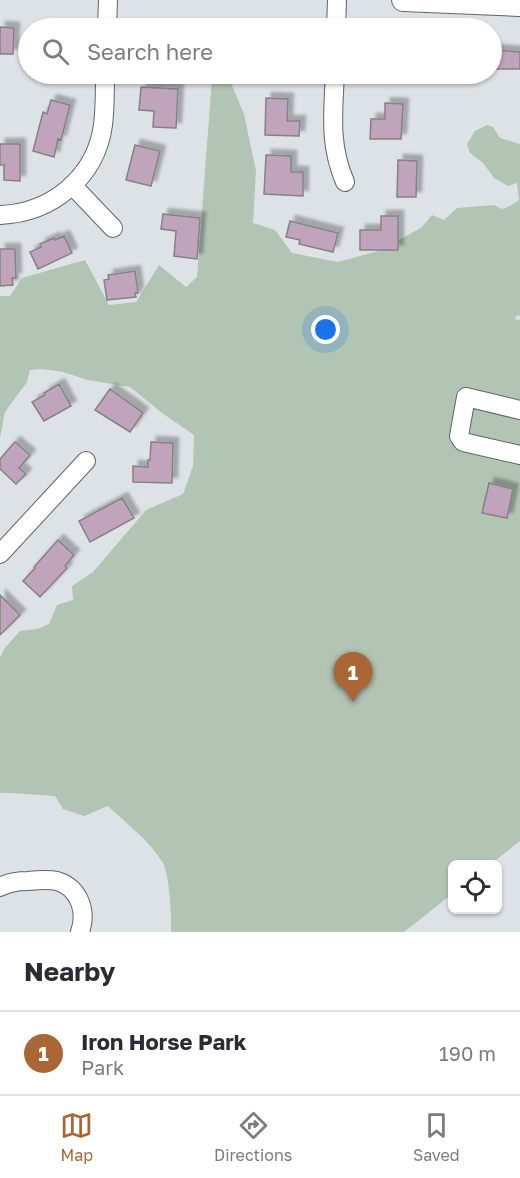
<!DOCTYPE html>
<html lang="en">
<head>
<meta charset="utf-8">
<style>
	:root { --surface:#fff; --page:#f7f7f7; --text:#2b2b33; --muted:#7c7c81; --line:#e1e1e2; --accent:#aa6735 }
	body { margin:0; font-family:"Golos Text",sans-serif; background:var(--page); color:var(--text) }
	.controls { position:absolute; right:18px; bottom:18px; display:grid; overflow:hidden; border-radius:9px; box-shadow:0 2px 4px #0004 }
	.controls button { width:54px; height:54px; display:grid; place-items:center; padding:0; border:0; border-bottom:2px solid var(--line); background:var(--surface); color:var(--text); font:30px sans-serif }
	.you { position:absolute; left:326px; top:330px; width:21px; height:21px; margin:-15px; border:4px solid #fff; border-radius:50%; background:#1a73e8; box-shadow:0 0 0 9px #1a73e833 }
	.badge { display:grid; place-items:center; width:39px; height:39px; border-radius:50%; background:var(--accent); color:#fff; font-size:20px; font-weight:700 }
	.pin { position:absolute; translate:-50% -50px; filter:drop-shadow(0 2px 3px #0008) }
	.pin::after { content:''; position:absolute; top:32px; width:21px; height:18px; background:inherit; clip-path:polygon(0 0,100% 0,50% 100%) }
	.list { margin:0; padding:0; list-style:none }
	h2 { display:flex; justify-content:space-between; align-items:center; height:78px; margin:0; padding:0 24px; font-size:26px }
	h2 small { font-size:20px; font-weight:400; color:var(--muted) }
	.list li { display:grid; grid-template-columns:39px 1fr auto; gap:18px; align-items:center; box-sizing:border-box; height:84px; padding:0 24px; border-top:2px solid var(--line) }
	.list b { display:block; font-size:22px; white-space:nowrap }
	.list p { margin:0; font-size:20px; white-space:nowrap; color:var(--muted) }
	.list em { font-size:20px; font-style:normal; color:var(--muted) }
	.icon { flex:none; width:33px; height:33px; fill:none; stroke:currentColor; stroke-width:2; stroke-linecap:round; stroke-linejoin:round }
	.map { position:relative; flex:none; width:520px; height:932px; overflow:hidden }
	.search { position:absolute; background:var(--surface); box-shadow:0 2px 4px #0004; left:18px; right:18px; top:18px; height:66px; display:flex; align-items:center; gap:15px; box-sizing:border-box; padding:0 21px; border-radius:33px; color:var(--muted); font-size:22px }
	.sheet { height:162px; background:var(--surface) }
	nav { display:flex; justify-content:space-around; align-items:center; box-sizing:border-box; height:84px; border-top:2px solid var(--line); background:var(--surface); font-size:16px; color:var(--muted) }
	nav a { display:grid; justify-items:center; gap:3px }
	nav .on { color:var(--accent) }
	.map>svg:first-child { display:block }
	.green { fill:#b2c4b3 }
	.building { fill:#c0a4bb; stroke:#868185; stroke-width:1.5; filter:url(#shadow) }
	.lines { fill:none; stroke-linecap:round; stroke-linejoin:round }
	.minor-casing { stroke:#606468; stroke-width:20 }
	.major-casing { stroke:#606468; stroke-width:24 }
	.minor { stroke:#fff; stroke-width:18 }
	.major { stroke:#fff; stroke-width:22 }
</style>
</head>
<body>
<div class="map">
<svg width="520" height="932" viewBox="0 0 520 932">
	<defs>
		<filter id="shadow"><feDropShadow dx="5.5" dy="-5.5" stdDeviation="1.5" flood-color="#0004"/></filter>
	</defs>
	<rect width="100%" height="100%" fill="#dde2e7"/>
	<path class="green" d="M212,78L230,81L244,114L256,171L253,223L275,230L292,253L338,262L378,251L421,228L432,215L444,220L457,208L494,205L502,209L510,206L519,200L517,183L508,186L494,178L483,163L470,153L467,144L475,131L487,125L493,127L500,138L520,144V316L518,315L514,319L520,320V841L491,864H452V894L404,932H171C172,919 169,873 163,863C149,840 127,824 108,806L84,816L63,809L55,796L10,793H0V658L4,649L20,631L37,629L49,624L57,605L73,600L72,586L93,572L146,510L183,494L193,466L194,435L162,413L130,387L88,380L63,372L42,369L30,370L27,382L5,412L0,438V296H10L22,278L85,260L109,305L136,302L159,265L186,287L197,277Z"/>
	<path class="building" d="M0,27L14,28L13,54H0Z
		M492,50L520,52V69H492Z
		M141,87L178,89L176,128L153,127L154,111L139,110Z
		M266,98L288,99L287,121H300L299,136L265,135Z
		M51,100L70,105L61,140L58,139L54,157L33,151L43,112L47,114Z
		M385,103L403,104L401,139H370L371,119H385Z
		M0,144H20V181L4,180V165H0Z
		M135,145L160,151L151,186L126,180Z
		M266,155L291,156V172H303V196L264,194Z
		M398,160L417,161L416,197H397Z
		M163,214L200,218L197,259L174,256L176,231L161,229Z
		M381,216H398V250H360V230H381Z
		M290,221L338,233L333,252L299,244L300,240L286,237Z
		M64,236L72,253L38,269L30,252L41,247L40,244L54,238L55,240Z
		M0,249H15L16,278H12L13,285L0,286Z
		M135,271L138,293H135L136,297L107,300L104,280L109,279L108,275Z
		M59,384L71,406L44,421L32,402L45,395L44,393Z
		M110,389L143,413L130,432L95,410Z
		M15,442L30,455L19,468L26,474L16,484L0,469V459Z
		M151,442L173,443L172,483L133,482V466L148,467V460H150Z
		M489,483L513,489L507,518L482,513Z
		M122,498L134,518L90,542L79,521Z
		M58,540L74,555L65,566L67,568L40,597L23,581L35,568L34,567Z
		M0,595L20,615L0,635Z"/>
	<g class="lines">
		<defs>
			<path id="minor" d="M107,28L108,0
				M336,28L337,0
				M335,74C333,113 329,145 345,182
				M72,185L113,228
				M0,215C52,213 96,177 103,125C105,108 105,90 105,74
				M520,410L466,397L459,436L463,442L520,455
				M0,554L86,461
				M0,887C9,882 18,881 28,881C37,880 48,879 57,881C80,888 87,912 80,932"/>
			<path id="major" d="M403,0L520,5"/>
		</defs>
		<use href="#minor" class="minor-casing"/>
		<use href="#major" class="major-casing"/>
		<use href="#minor" class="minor"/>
		<use href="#major" class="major"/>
	</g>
</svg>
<div class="controls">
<button><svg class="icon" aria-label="locate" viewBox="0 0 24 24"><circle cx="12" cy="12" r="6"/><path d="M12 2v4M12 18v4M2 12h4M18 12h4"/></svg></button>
</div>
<div class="you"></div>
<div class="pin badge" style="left:353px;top:702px">1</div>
<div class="search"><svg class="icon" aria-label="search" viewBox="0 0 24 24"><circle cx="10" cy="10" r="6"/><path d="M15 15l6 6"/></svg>Search here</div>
</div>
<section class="sheet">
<h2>Nearby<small></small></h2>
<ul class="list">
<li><span class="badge">1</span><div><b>Iron Horse Park</b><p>Park</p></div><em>190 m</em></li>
</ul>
</section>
<nav>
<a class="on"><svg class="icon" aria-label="map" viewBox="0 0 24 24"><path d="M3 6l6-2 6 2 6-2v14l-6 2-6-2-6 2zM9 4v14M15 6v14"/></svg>Map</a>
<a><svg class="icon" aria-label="directions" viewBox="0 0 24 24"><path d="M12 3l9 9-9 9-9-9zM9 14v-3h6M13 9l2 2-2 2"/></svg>Directions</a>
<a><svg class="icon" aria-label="saved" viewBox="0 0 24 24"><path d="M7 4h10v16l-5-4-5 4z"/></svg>Saved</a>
</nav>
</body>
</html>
